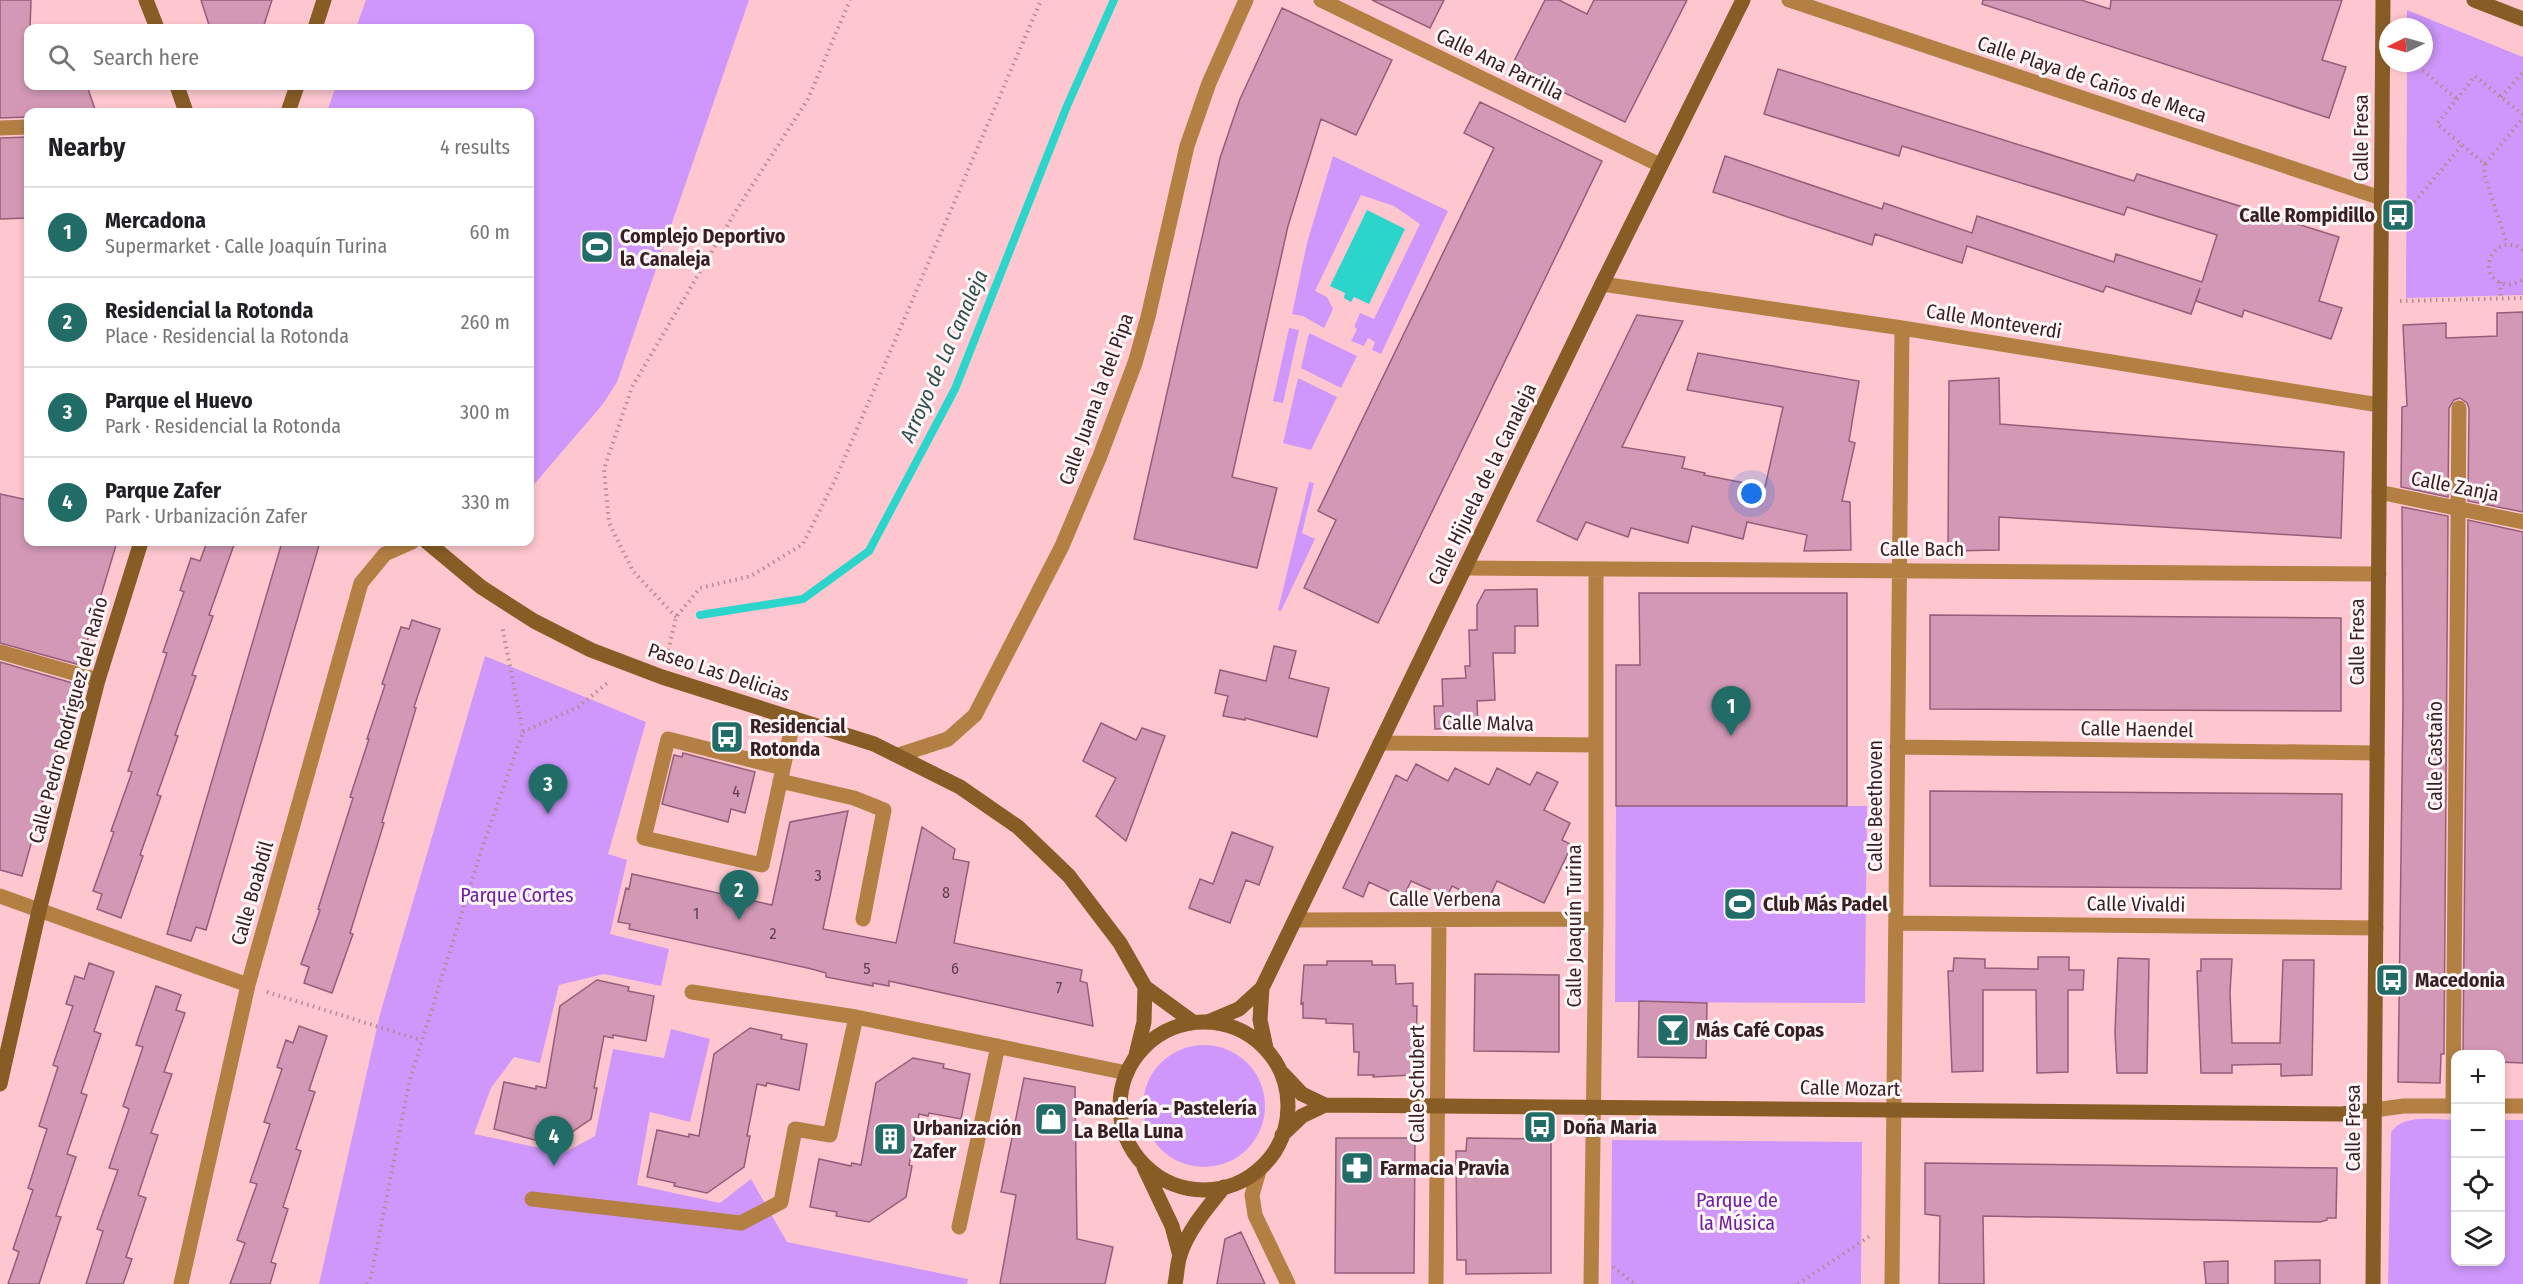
<!DOCTYPE html>
<html lang="en">
<head>
<meta charset="utf-8">
<style>
	:root { --surface:#fff; --page:#f2f2f2; --text:#202124; --muted:#757577; --line:#e0e0e0; --accent:#216c67 }
	body { margin:0; font-family:"Fira Sans Condensed",sans-serif; background:var(--page); color:var(--text) }
	.controls { position:absolute; right:18px; bottom:18px; display:grid; overflow:hidden; border-radius:12px; box-shadow:0 3px 9px #0003 }
	.controls button { width:54px; height:54px; display:grid; place-items:center; padding:0; border:0; border-bottom:2px solid var(--line); background:var(--surface); color:var(--text); font:30px sans-serif }
	.compass { position:absolute; left:2379px; top:18px; width:54px; height:54px; border-radius:50%; background:var(--surface); box-shadow:0 3px 9px #0003; rotate:265deg }
	.you { position:absolute; left:1752px; top:494px; width:21px; height:21px; margin:-15px; border:4px solid #fff; border-radius:50%; background:#1a73e8; box-shadow:0 0 0 9px #1a73e833 }
	.badge { display:grid; place-items:center; width:39px; height:39px; border-radius:50%; background:var(--accent); color:#fff; font-size:20px; font-weight:700 }
	.pin { position:absolute; translate:-50% -50px; filter:drop-shadow(0 2px 3px #0008) }
	.pin::after { content:''; position:absolute; top:32px; width:21px; height:18px; background:inherit; clip-path:polygon(0 0,100% 0,50% 100%) }
	.list { margin:0; padding:0; list-style:none }
	h2 { display:flex; justify-content:space-between; align-items:center; height:78px; margin:0; padding:0 24px; font-size:26px }
	h2 small { font-size:20px; font-weight:400; color:var(--muted) }
	.list li { display:grid; grid-template-columns:39px 1fr auto; gap:18px; align-items:center; box-sizing:border-box; height:90px; padding:0 24px; border-top:2px solid var(--line) }
	.list b { display:block; font-size:22px; white-space:nowrap }
	.list p { margin:0; font-size:20px; white-space:nowrap; color:var(--muted) }
	.list em { font-size:20px; font-style:normal; color:var(--muted) }
	.icon { flex:none; width:33px; height:33px; fill:none; stroke:currentColor; stroke-width:2; stroke-linecap:round; stroke-linejoin:round }
	.map { position:relative; flex:none; width:2523px; height:1284px; overflow:hidden }
	.search { position:absolute; background:var(--surface); box-shadow:0 3px 9px #0003; left:24px; top:24px; width:510px; height:66px; display:flex; align-items:center; gap:15px; box-sizing:border-box; padding:0 21px; border-radius:12px; color:var(--muted); font-size:22px }
	.panel { position:absolute; background:var(--surface); box-shadow:0 3px 9px #0003; left:24px; top:108px; width:510px; height:438px; border-radius:12px }
	.map>svg:first-child { display:block }
	.green { fill:#cf97fb }
	.water { fill:#2bd5cb }
	.lines { fill:none; stroke-linecap:round; stroke-linejoin:round }
	.stream { stroke:#2bd5cb; stroke-width:8 }
	.building { fill:#d398b5; stroke:#945e79; stroke-width:1.5 }
	.path { stroke:#b68a90; stroke-width:4; stroke-dasharray:1.5 4.5; stroke-linecap:butt }
	.street { stroke:#b37f43; stroke-width:15 }
	.secondary { stroke:#885c25; stroke-width:15 }
	.labels { text-anchor:middle; stroke-width:6; stroke-linejoin:round; paint-order:stroke }
	.number-label { font-size:16px; fill:#5f3d48 }
	.street-label { font-size:20px; fill:#381f23; stroke:#fef6f7 }
	.poi-label { font-size:20px; font-weight:bold; fill:#381f23; stroke:#fef6f7; text-anchor:start }
	.park-label { font-size:20px; fill:#701f9f; stroke:#fef6f7 }
	.water-label { font-size:21px; font-style:italic; fill:#2d4e4b; stroke:#fef6f7 }
</style>
</head>
<body>
<div class="map">
<svg width="2523" height="1284" viewBox="0 0 2523 1284">
	<rect width="100%" height="100%" fill="#fec7cf"/>
	<path class="green" d="M366,0H749L617,382L603,404L530,489V112H327L336,86H530V28H356Z
		M2407,10L2523,57V295L2406,298L2407,63H2424V27H2407Z
		M1333,156L1448,211L1381,354L1372,350L1375,342L1368,338L1364,346L1351,341L1357,329L1354,327L1360,313L1374,319L1420,224L1394,206L1361,195L1315,291L1327,297L1333,309L1324,328L1303,316L1292,314L1307,243Z
		M1289,328L1299,330L1283,403L1273,401Z
		M1309,333L1357,356L1341,388L1301,368Z
		M1298,378L1337,397L1311,450L1283,443Z
		M1309,482L1314,483L1302,533L1315,539L1281,611L1278,610Z
		M485,656L646,722L608,854L627,860L610,934L669,949L661,986L604,974L559,985L540,1063L514,1057L491,1088L474,1134L564,1153L595,1136L613,1049L664,1058L671,1029L710,1039L690,1122L650,1112L637,1185L720,1203L751,1179L787,1242L968,1279L967,1284H319L380,1014Z
		M1616,806H1867L1865,1003L1615,1002Z
		M1143 1106a61 61 0 1 1 122 0a61 61 0 1 1-122 0Z
		M2455,1120L2456,1262H2500L2501,1120H2523V1284H2388L2391,1133C2402,1113 2436,1120 2455,1120Z
		M1612,1140L1862,1142L1861,1284H1611Z"/>
	<path class="water" d="M1367,210L1405,229L1369,304L1354,297L1351,302L1344,298L1345,293L1330,286Z"/>
	<g class="lines">
		<path class="stream" d="M700,615L803,599L869,551L955,389L1067,106L1114,0"/>
	</g>
	<path class="building" d="M0,0H31L30,28H28V86H87L96,112H28V117L0,118Z
		M201,0H272L263,28H210Z
		M1372,0H1444L1430,28Z
		M1545,0H1559L1587,14L1594,0H1687L1625,122L1511,67Z
		M1983,0H2081L2110,9L2111,0H2342L2322,60L2346,67L2329,118L1982,4Z
		M1282,8L1392,60L1356,135L1321,119L1288,226L1232,477L1277,488L1257,568L1134,539L1220,158L1240,99Z
		M1778,69L2134,181L2137,174L2339,237L2319,301L2342,308L2331,339L2244,310L2242,317L2196,301L2200,288L2191,314L2106,286L2103,292L1967,246L1962,263L1875,234L1872,245L1713,192L1725,156L1882,209L1884,203L1972,233L1977,216L2114,262L2116,254L2202,282L2217,235L2127,207L2124,215L1902,146L1899,156L1764,114Z
		M1480,102L1602,161L1378,623L1304,588L1336,520L1318,511L1494,148L1464,133Z
		M28,137V218L0,219V138Z
		M2523,312V512L2468,501L2469,408L2467,403L2460,398L2454,400L2449,408L2448,497L2401,487L2402,407L2407,406L2403,325L2446,323V338L2497,336V313Z
		M1637,315L1683,321L1622,447L1685,457L1682,468L1705,473L1704,475L1765,487L1783,407L1687,390L1698,353L1859,381L1849,441L1855,443L1842,501L1850,502L1851,550L1804,551L1807,535L1747,522L1743,539L1692,526L1688,543L1631,528L1628,537L1586,522L1577,540L1537,521Z
		M1999,378L2000,424L2344,452L2341,538L1999,517V550L1948,551L1949,381Z
		M0,494L28,500V542H117L80,665L0,643Z
		M2402,507L2448,516L2444,1054H2441L2440,1083L2398,1082L2403,704Z
		M2468,520L2523,532V1063L2500,1062V1054H2463Z
		M207,542H235L209,615L213,616L192,675L196,676L175,735L178,736L157,795L161,796L140,855L143,856L121,918L97,909L102,894L93,891L114,832L111,831L132,772L128,771L167,653L163,652L184,592L180,590L191,558L200,561Z
		M282,542H320L206,930L196,927L191,941L167,934Z
		M1537,589L1538,626H1515V653H1493L1495,700L1477,701L1478,727L1435,729L1434,706H1443L1442,679L1466,678L1465,666H1470L1469,630H1477V605L1485,590Z
		M1639,593H1847V806H1616V665H1640Z
		M1930,615L2341,618V711L1930,709Z
		M412,620L440,629L414,707L416,708L382,822L384,823L350,933L353,934L332,993L304,983L309,967L301,964L320,910L318,909L353,798L350,797L369,739H367L385,685L382,684L401,627L409,629Z
		M1274,646L1296,651L1289,678L1329,688L1317,737L1245,718V720L1223,716L1228,696L1215,693L1220,670L1266,681Z
		M0,662L76,684L22,876L0,870Z
		M1101,723L1136,740L1142,728L1165,736L1126,841L1096,816L1116,778L1083,761Z
		M683,753L755,772L745,813L731,809L728,822L662,804L674,755L682,757Z
		M1416,764L1448,781L1455,768L1489,785L1497,768L1530,785L1537,772L1558,782L1544,810L1570,823L1562,840L1572,845L1544,903L1497,881L1487,903L1452,886L1447,897L1411,881L1403,898L1369,882L1363,897L1343,888L1396,775L1407,781Z
		M1930,791L2342,794L2341,889L1930,886Z
		M848,811L823,929L896,943L922,827L955,849L953,859L969,862L954,943L1082,970L1080,981L1087,983L1093,1026L889,981V986L873,983V986L826,977V973L812,969L629,929L630,924L618,922L626,888L629,889L632,874L772,905L790,822Z
		M1232,832L1273,847L1259,885L1246,880L1230,923L1189,908L1200,879L1213,884Z
		M2038,957H2069V970H2084L2083,990H2068V1072L2037,1073L2036,990H1983V1071L1952,1072L1948,971H1953L1954,958L1985,959V968L2038,969Z
		M2118,958L2149,959L2147,1073H2117L2115,1032Z
		M2201,959H2232L2230,992L2232,1043H2280L2283,960H2314L2312,1075L2281,1076V1064L2232,1065V1073H2201L2197,971H2201Z
		M1327,961H1372V965H1395L1396,984L1413,983V1006H1417L1416,1052H1413L1412,1075L1373,1077L1374,1075H1358L1359,1052H1354L1353,1024L1326,1023V1019L1303,1018V1003L1301,1004L1304,965H1327Z
		M89,963L114,972L94,1031L101,1034L81,1093L87,1095L67,1154L76,1157L56,1216L61,1217L39,1284H8L19,1252L13,1249L33,1190L28,1188L47,1129L39,1126L58,1067L53,1065L73,1006L66,1004L75,976L84,979Z
		M1475,974L1559,975V1052L1474,1051Z
		M597,980L629,987L628,991L654,996L646,1041L613,1035V1038L604,1036L594,1088H597L591,1119L553,1145L494,1129L504,1082L536,1089V1086L546,1088L560,1006Z
		M156,986L181,995L176,1010L185,1013L164,1072L172,1074L151,1133L158,1135L138,1195L146,1198L126,1257L132,1259L123,1284H86L103,1231L97,1229L118,1170L109,1168L129,1109L123,1106L143,1047L136,1045Z
		M1639,1001L1707,1003L1706,1058L1638,1057Z
		M299,1026L327,1036L309,1090L315,1092L296,1149L301,1151L283,1207L288,1209L271,1262L276,1264L270,1284H230L245,1243L237,1240L257,1184L250,1182L270,1124L264,1122L282,1069L277,1067L286,1040L293,1043Z
		M750,1028L782,1035L781,1039L807,1044L799,1090L767,1083L766,1086L757,1084L747,1136H750L744,1167L707,1193L674,1186L675,1183L647,1177L657,1130L689,1137V1134L699,1136L714,1054Z
		M913,1058L944,1064L943,1068L970,1074L961,1119L929,1113L928,1116L919,1114L909,1165L912,1166L906,1197L869,1222L836,1216L837,1212L810,1207L819,1159L851,1166L852,1163L861,1165L876,1083Z
		M1024,1078L1075,1087L1077,1239L1113,1247L1105,1284H1000L1016,1195L1001,1192Z
		M1336,1138H1415L1414,1273H1335Z
		M1467,1138L1551,1139V1273L1466,1274V1260H1457L1456,1151H1466Z
		M1925,1163L2337,1168L2336,1218H2327V1220L2320,1222L1983,1216L1984,1284H1939L1940,1216L1925,1214Z
		M1241,1232L1265,1284H1217L1225,1239Z
		M2320,1260V1284H2275V1261Z
		M2228,1261V1284H2206L2204,1262Z"/>
	<g class="lines">
		<path class="path" d="M2413,63L2457,99
			M2501,97L2523,72
			M2523,115L2475,76L2437,124L2485,164L2523,118
			M2485,164L2484,173L2507,244
			M2403,216L2462,145
			M2523,250C2497,230 2474,271 2501,283C2509,286 2516,284 2523,279
			M2500,282L2501,299
			M2400,301L2523,298
			M676,617L633,571L609,523L604,469L632,387L737,209L808,99L850,0
			M667,656L676,617L700,588L751,576L803,544L836,478L1041,0
			M523,732L578,707L610,681
			M267,992L421,1040
			M1613,1267L1635,1284
			M367,1284L371,1277L410,1079L483,845L523,732L502,626
			M1798,1284L1870,1236"/>
		<path class="street" d="M1321,0L1660,165
			M1789,0L2381,198
			M0,128L28,127
			M1602,284L1902,328L2379,405
			M2379,492L2523,522
			M1465,568L2379,574
			M0,652L98,680
			M1380,743L1595,745
			M1897,747L2377,753
			M899,755L948,739L975,715L1062,546L1100,456L1135,363L1148,317L1187,146L1209,83L1246,0
			M783,768L668,739L644,838L762,865L794,718
			M780,781L854,798L884,810L863,919
			M0,896L248,985
			M1295,920L1596,919
			M1896,923L2376,928
			M692,992L856,1017L1127,1073
			M2453,1106L2459,408
			M2500,1106H2523
			M2374,1110L2404,1106H2456
			M1259,1171L1252,1195L1255,1215L1288,1284
			M532,1199L741,1223L781,1202L795,1129L830,1135L856,1017
			M959,1227L998,1046
			M181,1284L248,985L361,583L385,554L412,542
			M1436,1284L1439,920
			M1591,1284L1596,919V569
			M1892,1284L1902,328"/>
		<path class="secondary" d="M146,0L157,28
			M2474,0L2523,19
			M315,28L324,0
			M177,86L186,112
			M288,112L297,86
			M427,542L481,587L534,621L591,650L662,677L874,744L960,787L1018,827L1069,876L1120,943L1145,987L1193,1022
			M1262,988L1260,1020L1266,1048
			M1208,1022L1239,1009L1262,988L1602,284L1743,0
			M1120 1106a84 84 0 1 1 168 0a84 84 0 1 1-168 0Z
			M1136,1055L1144,1022L1145,987
			M1282,1073L1302,1094L1325,1105
			M0,1084L39,911L98,680L141,542
			M1282,1135L1302,1116L1325,1105L2342,1114L2374,1110
			M1144,1167L1172,1226L1180,1256
			M1175,1284C1177,1275 1177,1264 1180,1255C1188,1230 1207,1208 1224,1187
			M2373,1284L2383,0"/>
	</g>
	<defs>
		<symbol id="bus-square" viewBox="-11 -11 22 22"><rect x="-9" y="-9" width="18" height="18" rx="4" fill="#216c67" stroke="#fef6f7"/><path d="M-5-6H5V4H4V6H2V4H-2V6H-4V4H-5ZM-3.5-4V0h7V-4ZM-3.5 1.2v1.5H-2V1.2ZM2 1.2v1.5H3.5V1.2Z" fill="#fff"/></symbol>
		<symbol id="stadium-square" viewBox="-11 -11 22 22"><rect x="-9" y="-9" width="18" height="18" rx="4" fill="#216c67" stroke="#fef6f7"/><path d="M0-5a6.5 5 0 1 0 0 10a6.5 5 0 1 0 0-10ZM-3.5-1.8h7v3.6h-7Z" fill="#fff"/></symbol>
		<symbol id="bar-square" viewBox="-11 -11 22 22"><rect x="-9" y="-9" width="18" height="18" rx="4" fill="#216c67" stroke="#fef6f7"/><path d="M-6-5H6L.8 .8V4.5H3.5V6h-7V4.5H-.8V.8Z" fill="#fff"/></symbol>
		<symbol id="shop-square" viewBox="-11 -11 22 22"><rect x="-9" y="-9" width="18" height="18" rx="4" fill="#216c67" stroke="#fef6f7"/><path d="M-5-2.5h2.3a2.7 3.5 0 0 1 5.4 0H5L5.5 6h-11ZM-1.5-2.5h3a1.5 2.3 0 0 0-3 0Z" fill="#fff"/></symbol>
		<symbol id="building-square" viewBox="-11 -11 22 22"><rect x="-9" y="-9" width="18" height="18" rx="4" fill="#216c67" stroke="#fef6f7"/><path d="M-4-6H4V6H1V3H-1V6H-4ZM-2.5-4.3h1.7v1.8h-1.7ZM.8-4.3h1.7v1.8H.8ZM-2.5-1h1.7V.8h-1.7ZM.8-1h1.7V.8H.8Z" fill="#fff"/></symbol>
		<symbol id="pharmacy-square" viewBox="-11 -11 22 22"><rect x="-9" y="-9" width="18" height="18" rx="4" fill="#216c67" stroke="#fef6f7"/><path d="M-2-6h4v4h4v4h-4v4h-4v-4h-4v-4h4Z" fill="#fff"/></symbol>
	</defs>
	<g fill-rule="evenodd">
		<use href="#bus-square" x="2379" y="196" width="38" height="38"/>
		<use href="#stadium-square" x="578" y="228" width="38" height="38"/>
		<use href="#bus-square" x="708" y="718" width="38" height="38"/>
		<use href="#stadium-square" x="1721" y="885" width="38" height="38"/>
		<use href="#bus-square" x="2373" y="961" width="38" height="38"/>
		<use href="#bar-square" x="1654" y="1011" width="38" height="38"/>
		<use href="#shop-square" x="1032" y="1100" width="38" height="38"/>
		<use href="#bus-square" x="1521" y="1108" width="38" height="38"/>
		<use href="#building-square" x="871" y="1120" width="38" height="38"/>
		<use href="#pharmacy-square" x="1338" y="1149" width="38" height="38"/>
	</g>
	<g class="labels">
		<g class="number-label">
			<text x="736" y="797">4</text>
			<text x="818" y="881">3</text>
			<text x="946" y="898">8</text>
			<text x="696" y="919">1</text>
			<text x="773" y="939">2</text>
			<text x="867" y="974">5</text>
			<text x="955" y="974">6</text>
			<text x="1059" y="993">7</text>
		</g>
		<g class="street-label">
			<text transform="translate(1500 64) rotate(26)" y="7">Calle Ana Parrilla</text>
			<text transform="translate(2092 79) rotate(18)" y="7">Calle Playa de Caños de Meca</text>
			<text transform="translate(2361 138) rotate(-90)" y="7">Calle Fresa</text>
			<text transform="translate(1994 321) rotate(9)" y="7">Calle Monteverdi</text>
			<text transform="translate(1096 399) rotate(-70)" y="7">Calle Juana la del Pipa</text>
			<text transform="translate(1482 484) rotate(-64)" y="7">Calle Hijuela de la Canaleja</text>
			<text transform="translate(2455 486) rotate(11)" y="7">Calle Zanja</text>
			<text x="1922" y="556">Calle Bach</text>
			<text transform="translate(2357 642) rotate(-90)" y="7">Calle Fresa</text>
			<text transform="translate(719 672) rotate(18)" y="7">Paseo Las Delicias</text>
			<text transform="translate(68 720) rotate(-75)" y="7">Calle Pedro Rodríguez del Raño</text>
			<text transform="translate(1488 723) rotate(1)" y="7">Calle Malva</text>
			<text transform="translate(2137 729) rotate(1)" y="7">Calle Haendel</text>
			<text transform="translate(2435 756) rotate(-90)" y="7">Calle Castaño</text>
			<text transform="translate(1875 806) rotate(-90)" y="7">Calle Beethoven</text>
			<text transform="translate(252 893) rotate(-74)" y="7">Calle Boabdil</text>
			<text x="1445" y="906">Calle Verbena</text>
			<text transform="translate(2136 904) rotate(1)" y="7">Calle Vivaldi</text>
			<text transform="translate(1574 926) rotate(-90)" y="7">Calle Joaquín Turina</text>
			<text transform="translate(1417 1084) rotate(-90)" y="7">Calle Schubert</text>
			<text transform="translate(1850 1088) rotate(1)" y="7">Calle Mozart</text>
			<text transform="translate(2353 1128) rotate(-90)" y="7">Calle Fresa</text>
		</g>
		<g class="poi-label">
			<text x="2375" y="222" text-anchor="end">Calle Rompidillo</text>
			<text x="620" y="243">Complejo Deportivo<tspan x="620" dy="23">la Canaleja</tspan></text>
			<text x="750" y="733">Residencial<tspan x="750" dy="23">Rotonda</tspan></text>
			<text x="1763" y="911">Club Más Padel</text>
			<text x="2415" y="987">Macedonia</text>
			<text x="1696" y="1037">Más Café Copas</text>
			<text x="1074" y="1115">Panadería - Pastelería<tspan x="1074" dy="23">La Bella Luna</tspan></text>
			<text x="1563" y="1134">Doña Maria</text>
			<text x="913" y="1135">Urbanización<tspan x="913" dy="23">Zafer</tspan></text>
			<text x="1380" y="1175">Farmacia Pravia</text>
		</g>
		<g class="park-label">
			<text x="517" y="902">Parque Cortes</text>
			<text x="1737" y="1207">Parque de<tspan x="1737" dy="23">la Música</tspan></text>
		</g>
		<g class="water-label">
			<text transform="translate(944 356) rotate(-66)" y="7">Arroyo de La Canaleja</text>
		</g>
	</g>
</svg>
<div class="controls">
<button>+</button>
<button>−</button>
<button><svg class="icon" aria-label="locate" viewBox="0 0 24 24"><circle cx="12" cy="12" r="6"/><path d="M12 2v4M12 18v4M2 12h4M18 12h4"/></svg></button>
<button><svg class="icon" aria-label="layers" viewBox="0 0 24 24"><path d="M12 4l9 5-9 5-9-5zM3 14l9 5 9-5"/></svg></button>
</div>
<svg class="compass" viewBox="-18 -18 36 36"><path d="M0-13l5 13h-10z" fill="#e53935"/><path d="M0 13l5-13h-10z" fill="#757577"/></svg>
<div class="you"></div>
<div class="pin badge" style="left:1731px;top:736px">1</div>
<div class="pin badge" style="left:739px;top:920px">2</div>
<div class="pin badge" style="left:548px;top:814px">3</div>
<div class="pin badge" style="left:554px;top:1166px">4</div>
<div class="search"><svg class="icon" aria-label="search" viewBox="0 0 24 24"><circle cx="10" cy="10" r="6"/><path d="M15 15l6 6"/></svg>Search here</div>
<section class="panel">
<h2>Nearby<small>4 results</small></h2>
<ul class="list">
<li><span class="badge">1</span><div><b>Mercadona</b><p>Supermarket · Calle Joaquín Turina</p></div><em>60 m</em></li>
<li><span class="badge">2</span><div><b>Residencial la Rotonda</b><p>Place · Residencial la Rotonda</p></div><em>260 m</em></li>
<li><span class="badge">3</span><div><b>Parque el Huevo</b><p>Park · Residencial la Rotonda</p></div><em>300 m</em></li>
<li><span class="badge">4</span><div><b>Parque Zafer</b><p>Park · Urbanización Zafer</p></div><em>330 m</em></li>
</ul>
</section>
</div>
</body>
</html>
